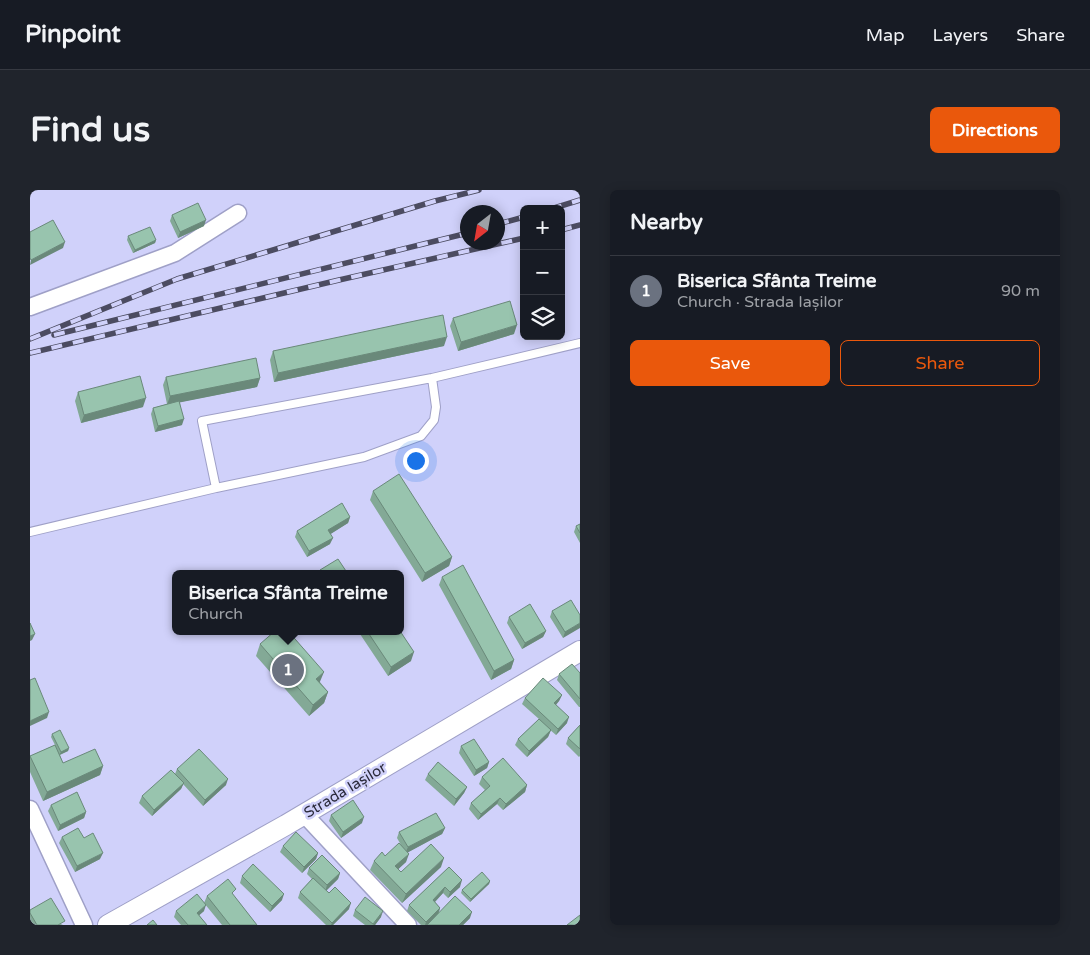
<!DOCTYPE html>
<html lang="en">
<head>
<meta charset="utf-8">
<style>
	:root { --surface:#171b24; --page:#20242c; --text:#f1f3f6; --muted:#9ea1a6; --line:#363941; --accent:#ea580c }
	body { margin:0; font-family:"Varela Round",sans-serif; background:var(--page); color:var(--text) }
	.controls { position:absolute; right:15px; top:15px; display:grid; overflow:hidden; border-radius:8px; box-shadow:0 2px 12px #0003 }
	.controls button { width:45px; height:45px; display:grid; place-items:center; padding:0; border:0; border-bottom:1px solid var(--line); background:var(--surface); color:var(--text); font:25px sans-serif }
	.compass { position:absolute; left:430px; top:15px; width:45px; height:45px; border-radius:50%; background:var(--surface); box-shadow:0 2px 12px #0003; rotate:211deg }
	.you { position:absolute; left:385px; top:270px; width:18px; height:18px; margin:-12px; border:4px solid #fff; border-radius:50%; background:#1a73e8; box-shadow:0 0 0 8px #1a73e833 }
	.badge { display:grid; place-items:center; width:32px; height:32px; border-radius:50%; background:var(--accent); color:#fff; font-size:16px; font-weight:700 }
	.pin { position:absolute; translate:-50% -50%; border:2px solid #fff; box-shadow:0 1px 5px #0006 }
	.popup { position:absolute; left:142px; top:380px; width:232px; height:65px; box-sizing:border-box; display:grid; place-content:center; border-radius:8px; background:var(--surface); filter:drop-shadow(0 1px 4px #0005); font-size:16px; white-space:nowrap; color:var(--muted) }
	.popup b { font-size:19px; color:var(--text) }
	.popup::after { content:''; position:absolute; left:50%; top:100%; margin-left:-10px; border:10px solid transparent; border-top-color:var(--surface) }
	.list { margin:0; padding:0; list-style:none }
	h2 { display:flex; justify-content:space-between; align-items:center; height:65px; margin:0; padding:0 20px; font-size:21px }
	h2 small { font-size:16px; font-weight:400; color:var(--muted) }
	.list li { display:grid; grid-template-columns:32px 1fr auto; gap:15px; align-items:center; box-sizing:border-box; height:70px; padding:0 20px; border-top:1px solid var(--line) }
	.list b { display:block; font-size:19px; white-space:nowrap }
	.list p { margin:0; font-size:16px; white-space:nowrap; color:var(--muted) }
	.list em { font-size:16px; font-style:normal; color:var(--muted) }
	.actions { display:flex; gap:10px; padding:15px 20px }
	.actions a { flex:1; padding:11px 0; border:1px solid var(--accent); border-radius:8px; text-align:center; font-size:18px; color:var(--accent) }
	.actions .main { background:var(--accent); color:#fff }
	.icon { flex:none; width:28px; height:28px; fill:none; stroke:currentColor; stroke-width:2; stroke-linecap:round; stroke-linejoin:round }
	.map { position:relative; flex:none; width:550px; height:735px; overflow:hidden; border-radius:8px }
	header { display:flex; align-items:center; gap:30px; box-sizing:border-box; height:70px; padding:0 25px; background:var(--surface); border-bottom:1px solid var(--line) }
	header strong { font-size:24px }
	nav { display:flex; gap:28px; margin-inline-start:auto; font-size:18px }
	.intro { display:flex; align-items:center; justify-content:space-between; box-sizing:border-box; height:120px; padding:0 30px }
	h1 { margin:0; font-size:35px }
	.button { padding:12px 22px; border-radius:8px; background:var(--accent); color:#fff; font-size:18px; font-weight:700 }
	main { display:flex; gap:30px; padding:0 30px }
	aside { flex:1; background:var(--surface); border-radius:8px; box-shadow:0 2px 12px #0003 }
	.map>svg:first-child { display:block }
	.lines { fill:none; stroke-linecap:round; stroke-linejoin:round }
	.service-casing { stroke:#9fa0c7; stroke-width:10 }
	.minor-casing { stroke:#9fa0c7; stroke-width:19 }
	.tertiary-casing { stroke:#9fa0c7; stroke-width:22 }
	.service { stroke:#fff; stroke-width:8 }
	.minor { stroke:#fff; stroke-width:16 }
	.tertiary { stroke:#fff; stroke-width:20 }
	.rail-casing { stroke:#4c4c61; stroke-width:5.5 }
	.rail { stroke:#d0d1fa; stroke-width:4; stroke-dasharray:11; stroke-linecap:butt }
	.wall { fill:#83a996 }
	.shaded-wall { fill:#6a897a }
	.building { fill:#98c4ae; stroke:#6a897a }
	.labels { text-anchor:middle; stroke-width:5; stroke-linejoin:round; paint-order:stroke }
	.street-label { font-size:15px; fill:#2b2b3b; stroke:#d0d1fa }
</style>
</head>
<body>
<header>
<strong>Pinpoint</strong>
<nav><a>Map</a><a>Layers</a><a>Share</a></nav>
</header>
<div class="intro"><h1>Find us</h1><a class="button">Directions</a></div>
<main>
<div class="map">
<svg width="550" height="735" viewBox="0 0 550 735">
	<rect width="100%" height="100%" fill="#d0d1fa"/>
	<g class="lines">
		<defs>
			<path id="service" d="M186,298L172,231L402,188L550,153
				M0,342L186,298L334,267L391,246L404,230L406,217L402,188"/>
			<path id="minor" d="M0,117L145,63L208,23
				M0,619L54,735
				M274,624L378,735"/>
			<path id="tertiary" d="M78,735L256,635L550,461"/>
		</defs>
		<use href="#service" class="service-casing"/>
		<use href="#minor" class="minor-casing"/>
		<use href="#tertiary" class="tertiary-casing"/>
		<use href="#service" class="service"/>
		<use href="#minor" class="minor"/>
		<use href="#tertiary" class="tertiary"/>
		<defs>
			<path id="rail" d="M521,19L550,10
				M468,34L494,27
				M531,40L550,35
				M24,145L438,43
				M0,149L147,89L405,11L449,0
				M0,163L309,90L494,48"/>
		</defs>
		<use href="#rail" class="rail-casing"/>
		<use href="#rail" class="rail"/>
	</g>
	<path class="wall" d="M142,25L174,36L148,48L140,31Z
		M98,46L126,50L125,53L103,63L97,50Z
		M423,128L484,144L428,161L420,136Z
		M414,156L244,192L240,170L243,161Z
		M136,187L230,188L227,197L150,212L152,235L125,242L121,224L123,218L137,214L133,195Z
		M48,202L113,217L51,233L45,211Z
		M343,301L422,367L419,376L392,392L340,310Z
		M320,327L318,333L300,344V354L277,367L265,347L267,341Z
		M550,334V353L544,342L546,336Z
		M412,387L484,470L481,479L461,490L409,395Z
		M522,421L550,425L533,448L520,427Z
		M479,427L516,441L513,447L492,459L477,433Z
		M328,441H370L381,471L358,486Z
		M230,454L290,492L298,502L294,513L279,526L226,466Z
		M550,483V517H549L527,490L529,484Z
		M532,505L529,511L526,515L537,533L526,545L519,539L521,540L518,547L497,567L485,555L488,549L509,529L492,514L495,508Z
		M550,535V566L549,567L536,554L538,548Z
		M22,544L39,558L38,561L30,565L33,573L73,576L70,585L13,611L0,582V566L25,555L21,547Z
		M431,556L459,572L457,578L444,586L429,563Z
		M147,579L196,595L173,616L153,594L151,599L122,626L109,613L112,606L145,584Z
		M398,584L437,597L434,603L424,616L395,590Z
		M452,587L497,595L495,602L473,620L467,614L448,630L439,619L441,613L455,600L449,594Z
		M21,615L56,622L54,628L28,641L18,621Z
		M301,625L332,633L311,648L299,631Z
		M415,638L412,644L378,662L376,672L368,679L371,682L411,677L372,713L340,680L344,671L355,666L371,655L367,648L369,642Z
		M32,647L54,648L70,669L45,682L29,653Z
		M253,656L288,663L286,669L272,683L250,662Z
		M419,677L430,697L418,708L413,703L405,712L410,718L409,723L440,728L433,735H391L377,721L379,715Z
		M279,678L310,683L308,689L296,700L319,719L303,735H296L268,708L270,702L282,689L277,684Z
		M212,686L252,710L240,722L210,693Z
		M460,691L459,694L440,712L431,703L432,700Z
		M177,706H204L227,735H192L174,713Z
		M0,720L33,735H1L0,733Z
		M325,720L351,727L345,735H335L323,726Z
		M146,721H174L169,725L177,735H151L144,727Z"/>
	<path class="shaded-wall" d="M176,30L174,36L148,48L150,42Z
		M126,50L125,53L103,63L105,60Z
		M35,52L33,58L0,75L1,70Z
		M487,135L484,144L428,161L431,152Z
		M417,147L414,156L244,192L248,183Z
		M230,188L227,197L137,215L140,206Z
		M116,208L113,217L51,233L54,225Z
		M154,229L152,235L125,242L128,236Z
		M320,327L318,333L296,347L298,340Z
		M303,348L300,354L277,367L279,361Z
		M422,367L419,376L392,392L395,383Z
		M550,433V438L533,448L535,442Z
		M516,441L513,447L492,459L495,453Z
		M5,444L2,450L0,451V446Z
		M384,462L381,471L358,486L361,477Z
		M484,470L481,479L461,490L464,481Z
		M294,482L289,494L286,489Z
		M298,502L294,513L279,526L283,515Z
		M532,505L529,511L522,519L524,513Z
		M19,522L17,528L0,536V531Z
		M539,527L537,533L526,545L528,539Z
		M521,540L518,547L497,567L499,561Z
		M39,558L38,561L29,565L31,562Z
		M459,572L457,578L444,586L446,580Z
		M73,576L70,585L13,611L17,602Z
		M198,589L196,595L173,616L175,610Z
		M154,593L151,599L122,626L124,620Z
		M497,595L495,602L473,620L476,614Z
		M437,597L434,603L424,616L426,609Z
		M470,608L467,614L448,630L451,624Z
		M56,622L54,628L28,641L30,635Z
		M334,627L332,633L311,648L313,642Z
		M415,638L412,644L375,664L378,657Z
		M73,663L70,669L45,682L47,676Z
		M288,663L286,669L272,683L274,677Z
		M379,664L376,672L362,685L365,676Z
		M414,668L411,677L372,713L376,704Z
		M310,683L308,689L295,702L297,695Z
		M432,690L430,697L418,708L420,702Z
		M460,691L459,694L440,712L441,709Z
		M415,697L413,703L401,716L403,710Z
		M254,704L252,710L240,722L242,716Z
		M321,713L319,719L303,735H301L302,733Z
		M176,715L174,721L165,729L167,723Z
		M410,718L408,724L397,735H395L396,732Z
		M353,721L351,727L345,735H343Z
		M442,722L440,728L433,735H429Z"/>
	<path class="building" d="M168,13L176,30L150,42L142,25Z
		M23,30L35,52L1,70L0,68V42Z
		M120,37L126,50L105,60L98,46Z
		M480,111L487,135L431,152L423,128Z
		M413,125L417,147L248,183L243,161Z
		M226,168L230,188L140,206L136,187Z
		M110,186L116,208L54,225L48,202Z
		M149,211L154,229L128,236L123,218Z
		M369,284L422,367L395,383L343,301Z
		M312,313L320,327L298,340L303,348L279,361L267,341Z
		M550,334V343L546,336Z
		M308,369L318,384H292L290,380Z
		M433,375L484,470L464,481L412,387Z
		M541,410L550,425V433L535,442L522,421Z
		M500,414L516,441L495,453L479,427Z
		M0,433L5,444L0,446Z
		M245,441H258L294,482L286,489L298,502L283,515L230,454Z
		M337,441H370L384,462L361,477Z
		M542,474L550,483V509L529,484Z
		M5,488L19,522L0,531V490Z
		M513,488L532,505L524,513L539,527L528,539L495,508Z
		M509,529L521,540L499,561L488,549Z
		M550,535V559L538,548Z
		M30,540L39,558L31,562L22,544Z
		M444,549L459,572L446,580L431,556Z
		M25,555L33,573L65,559L73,576L17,602L0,566Z
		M169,559L198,589L175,610L147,579Z
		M473,568L497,595L476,614L470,608L451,624L441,613L460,596L452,587Z
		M408,572L437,597L426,609L398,584Z
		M141,580L154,593L124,620L112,606Z
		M47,602L56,622L30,635L21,615Z
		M323,610L334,627L313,642L301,625Z
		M406,623L415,638L378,657L369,642Z
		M48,638L54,648L63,643L73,663L47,676L32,647Z
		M266,642L288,663L274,677L253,656Z
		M369,653L379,664L365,676L371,682L401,654L414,668L376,704L344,671L352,662L355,666Z
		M292,665L310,683L297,695L279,678Z
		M223,674L254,704L242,716L212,686Z
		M419,677L432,690L420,702L415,697L403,710L410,718L396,732L379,715Z
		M452,682L460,691L441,709L432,700Z
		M283,688L299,703L305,697L321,713L302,733L270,702Z
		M198,689L206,699L202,703L227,735H200L177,706Z
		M167,704L176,715L167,723L177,735H158L146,721Z
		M425,706L442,722L429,735H397Z
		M335,707L353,721L343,734L325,720Z
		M21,708L35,731L28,735H7L0,723V720Z
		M550,725V735H537Z
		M123,730L127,735H117Z"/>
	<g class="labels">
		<g class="street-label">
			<text transform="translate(315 600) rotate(-31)" y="5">Strada Iașilor</text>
		</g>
	</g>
</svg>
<div class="controls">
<button>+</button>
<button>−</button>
<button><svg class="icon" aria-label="layers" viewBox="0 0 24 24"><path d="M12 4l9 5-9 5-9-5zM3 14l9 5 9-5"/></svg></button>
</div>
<svg class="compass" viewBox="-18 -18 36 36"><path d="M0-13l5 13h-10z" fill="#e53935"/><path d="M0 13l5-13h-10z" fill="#9ea1a6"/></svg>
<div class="you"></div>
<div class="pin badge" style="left:258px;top:480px;background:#6b7280">1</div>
<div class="popup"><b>Biserica Sfânta Treime</b>Church</div>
</div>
<aside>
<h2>Nearby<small></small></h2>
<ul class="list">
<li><span class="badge" style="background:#6b7280">1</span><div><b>Biserica Sfânta Treime</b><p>Church · Strada Iașilor</p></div><em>90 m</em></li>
</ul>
<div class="actions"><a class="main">Save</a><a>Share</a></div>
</aside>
</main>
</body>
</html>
